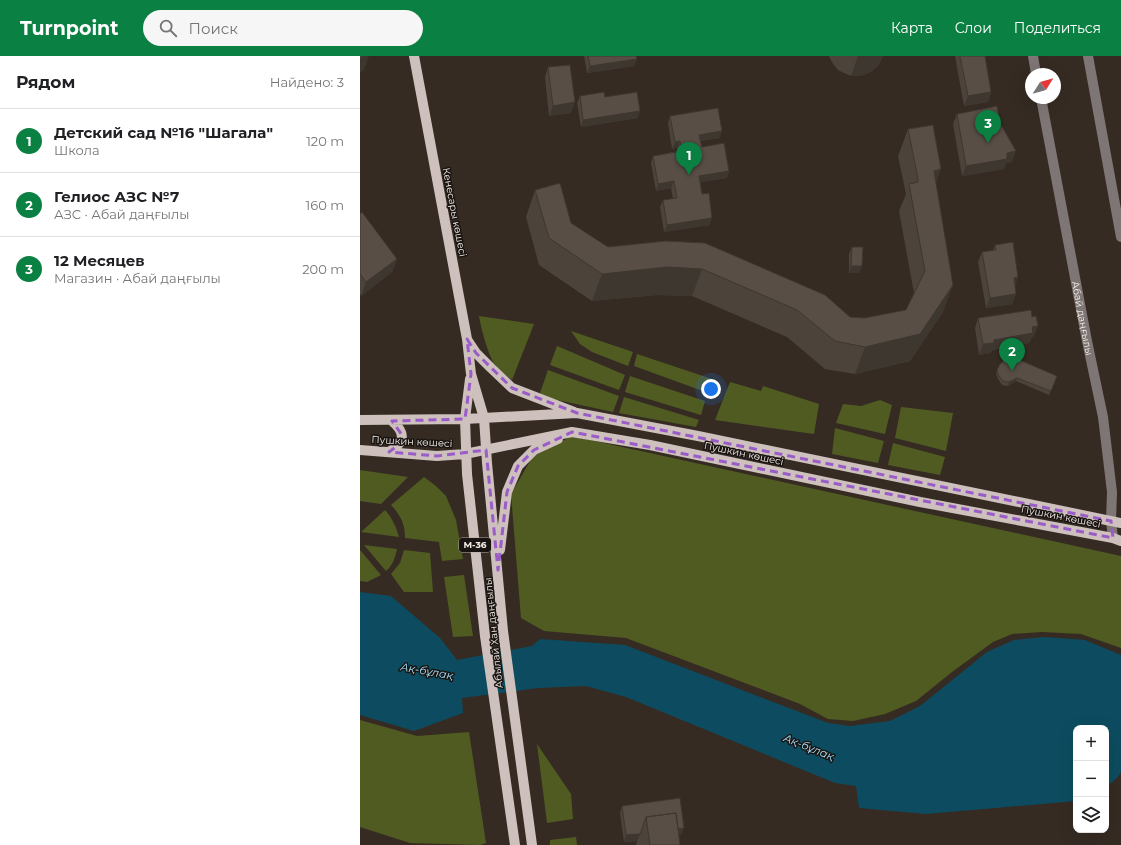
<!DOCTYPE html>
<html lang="ru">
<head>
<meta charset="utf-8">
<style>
	:root { --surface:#fff; --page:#f6f6f6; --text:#202124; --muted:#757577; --line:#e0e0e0; --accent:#0b8043 }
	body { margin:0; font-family:Montserrat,sans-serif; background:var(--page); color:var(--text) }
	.controls { position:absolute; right:12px; bottom:12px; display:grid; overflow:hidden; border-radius:8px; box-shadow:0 4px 16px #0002 }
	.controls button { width:36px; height:36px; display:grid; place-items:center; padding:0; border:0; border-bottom:1px solid var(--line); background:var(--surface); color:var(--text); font:20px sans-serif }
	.compass { position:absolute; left:665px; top:12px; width:36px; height:36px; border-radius:50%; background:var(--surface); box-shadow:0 4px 16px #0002; rotate:53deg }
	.you { position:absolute; left:351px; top:333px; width:14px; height:14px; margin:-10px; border:3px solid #fff; border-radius:50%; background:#1a73e8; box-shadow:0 0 0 6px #1a73e833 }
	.badge { display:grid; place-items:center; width:26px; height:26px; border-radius:50%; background:var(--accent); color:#fff; font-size:13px; font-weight:700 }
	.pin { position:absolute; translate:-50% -33px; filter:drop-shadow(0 1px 2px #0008) }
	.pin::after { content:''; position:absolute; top:21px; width:14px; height:12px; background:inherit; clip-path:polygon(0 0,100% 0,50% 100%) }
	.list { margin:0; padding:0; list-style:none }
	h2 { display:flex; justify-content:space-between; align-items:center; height:52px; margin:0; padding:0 16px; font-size:17px }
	h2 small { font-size:13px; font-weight:400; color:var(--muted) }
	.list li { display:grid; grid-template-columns:26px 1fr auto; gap:12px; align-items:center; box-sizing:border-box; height:64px; padding:0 16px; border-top:1px solid var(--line) }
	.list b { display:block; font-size:15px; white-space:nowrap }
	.list p { margin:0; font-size:13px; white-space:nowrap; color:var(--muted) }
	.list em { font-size:13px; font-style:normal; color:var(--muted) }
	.icon { flex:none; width:22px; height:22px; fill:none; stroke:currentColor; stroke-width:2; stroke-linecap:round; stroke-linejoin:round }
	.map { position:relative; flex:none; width:761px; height:789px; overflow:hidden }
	header { display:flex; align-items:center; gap:24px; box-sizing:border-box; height:56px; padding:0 20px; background:var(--accent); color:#fff }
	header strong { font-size:19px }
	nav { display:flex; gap:22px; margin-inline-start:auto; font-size:14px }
	.search { width:280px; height:36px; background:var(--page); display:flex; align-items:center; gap:10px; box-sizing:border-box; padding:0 14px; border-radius:22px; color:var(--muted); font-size:15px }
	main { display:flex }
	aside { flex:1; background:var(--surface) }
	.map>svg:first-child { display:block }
	.green { fill:#505b22 }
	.water { fill:#0d4c60 }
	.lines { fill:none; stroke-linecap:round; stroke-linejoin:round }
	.minor { stroke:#7d7674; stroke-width:10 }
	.major { stroke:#cec0bc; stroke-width:10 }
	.wall { fill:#4c433b }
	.shaded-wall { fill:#3e3730 }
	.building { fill:#584e45; stroke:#3e3730 }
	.marked { fill:none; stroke:#995cc9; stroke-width:3; stroke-dasharray:8 5; stroke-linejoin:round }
	.labels { text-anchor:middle; stroke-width:3; stroke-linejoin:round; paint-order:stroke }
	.shield { fill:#191411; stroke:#b2aba7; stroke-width:1 }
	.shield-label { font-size:9px; font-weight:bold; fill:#f3ece7 }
	.street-label { font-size:10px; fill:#f3ece7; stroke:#191411 }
	.water-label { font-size:11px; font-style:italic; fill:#a8e3fc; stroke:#191411 }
</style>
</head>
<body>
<header>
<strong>Turnpoint</strong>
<div class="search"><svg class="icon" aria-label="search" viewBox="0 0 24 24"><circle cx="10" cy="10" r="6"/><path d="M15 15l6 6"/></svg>Поиск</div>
<nav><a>Карта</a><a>Слои</a><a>Поделиться</a></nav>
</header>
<main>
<aside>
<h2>Рядом<small>Найдено: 3</small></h2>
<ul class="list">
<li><span class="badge">1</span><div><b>Детский сад №16 &quot;Шагала&quot;</b><p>Школа</p></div><em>120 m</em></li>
<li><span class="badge">2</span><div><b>Гелиос АЗС №7</b><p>АЗС · Абай даңғылы</p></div><em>160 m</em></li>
<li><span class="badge">3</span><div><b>12 Месяцев</b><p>Магазин · Абай даңғылы</p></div><em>200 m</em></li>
</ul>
</aside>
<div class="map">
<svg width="761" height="789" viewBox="0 0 761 789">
	<rect width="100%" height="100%" fill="#352b23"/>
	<path class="green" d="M119,260L174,268L152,324C147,320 141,317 137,312C129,303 121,272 119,260Z
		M211,275L273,296L268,310L232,296L220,288Z
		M197,290L265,319L259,334L190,309Z
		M277,298L355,324L351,338L274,310Z
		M188,314L259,340L253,356L179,340Z
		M270,320L345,345L341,359L265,336Z
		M370,326L401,335L403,330L459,348L454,378L355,364Z
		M264,341L339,364L336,371L259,357Z
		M520,344L532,349L525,378L476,367L483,348L501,350Z
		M541,351L593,357L586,395L535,382Z
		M475,372L524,385L518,407L472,398Z
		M212,380L761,500V592L721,578L682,576L652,578L633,586L592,616L556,645L525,658L493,665L468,663L440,648L266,582L184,575L161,562L151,438L173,400Z
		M533,387L585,401L580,419L528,409Z
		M0,414L48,421L21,448L0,445Z
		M64,421L76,430L86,440L96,464L103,503L82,505L79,486L45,482C45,468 41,460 31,449Z
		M25,454C32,462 36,470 39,481L1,476Z
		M4,489L37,493C35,502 33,509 26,515Z
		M0,494L21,519L7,526L0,525Z
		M44,494L70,497L73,536H44L31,518L40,507Z
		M104,519L113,580L93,581L84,521Z
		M0,664L57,680L109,676L126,787L120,789L50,787L0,771Z
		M177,688L211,738L213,763L187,767Z
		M216,781L217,789H190V784Z"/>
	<path class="water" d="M0,536L31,540L80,582L97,604L172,590L180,583L265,589L468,667L490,670L530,665L560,650L627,596L654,584L684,581L725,584L761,599V716L757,722L746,731V672H716V745L566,758L499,752L496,730L475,727L266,641L226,630L178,632L102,642L103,657L54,675L0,659Z"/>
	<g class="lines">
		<g class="minor">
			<path d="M673,0L676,18"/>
			<path d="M728,0L761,181"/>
			<path id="s1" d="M681,42L727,285L743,361L752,436L751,465L753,482"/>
		</g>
		<path class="major" d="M54,0L107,283L111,318L124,362L127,407L143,575L172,789
			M108,285L116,297L131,312L152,332L214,356
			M110,323L105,363L107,418L125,580L155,789
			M0,364L105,363L217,357L338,380L761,467
			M0,394L77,400L105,398L212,376L290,389L560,446L753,482L761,485
			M29,396C45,386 46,377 32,365
			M140,494L147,436L158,410L174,394L198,383"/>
	</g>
	<path class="wall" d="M224,0H276L274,10L227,17Z
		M469,0H523L518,10L512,15L506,18L499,20H491L484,17L478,14L473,8Z
		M595,0H625L631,36L628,46L604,50Z
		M188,11L211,57L189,60L185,21Z
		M220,40L245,41L278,62L221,71L217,47Z
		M597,58L640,67L652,106L646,107L644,113L602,120L593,68Z
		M310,60L360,82L340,85L342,91L369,115L367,122L340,126L342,138L350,169L304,176L300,151L303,144L313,143L311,132L296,135L291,107L293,100L318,95L317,92L312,93L308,67Z
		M548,73L576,127L583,256L550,305L495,318L465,313L427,281L332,240L297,239L232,245L179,209L166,161L175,134L211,167L248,191L306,185L490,261L504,262L546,254L554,237L539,155L546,138L538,100Z
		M0,158L37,203L32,216L1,240L0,238Z
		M635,189L655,230L656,238L652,248L626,252L618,206L622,196L633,194Z
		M492,191L499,217H489V198Z
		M618,262L674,280L672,281L669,287L632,294L630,297L619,299L615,272Z
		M640,308L697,320L689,339L656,325L648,330L642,329L638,323L636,317Z
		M262,750L321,779H319L320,789H276L277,785L264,786L260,757Z"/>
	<path class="shaded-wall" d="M4,0H9L4,14L0,17V3Z
		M498,0H523L518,10L512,15L506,18L499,20H491Z
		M277,3L274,10L227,17L230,10Z
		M631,36L628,46L604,50L608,40Z
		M215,46L211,57L189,60L193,50Z
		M280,55L278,62L221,71L223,64Z
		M362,75L360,82L337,86L339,79Z
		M320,85L317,92L312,93L315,86Z
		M656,95L652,106L646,107L644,113L602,120L606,110L647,97Z
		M581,113L571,141L574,115Z
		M369,115L367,122L336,127L339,120Z
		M314,125L311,132L296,135L298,128Z
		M352,162L350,169L304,176L307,169Z
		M37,203L32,216L1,240L6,226Z
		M491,210H502L499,217H489Z
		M307,211L342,213L332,240L297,239L232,245L242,218Z
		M658,221L655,231L654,222Z
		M593,229L583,256L550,305L495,318L505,291Z
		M656,238L652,248L626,252L630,242Z
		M678,270L674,280L672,281L669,287L632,294L630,297L619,299L623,288L634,284L672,271Z
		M657,322L656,325L648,330L649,326Z
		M324,772L321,779L289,783L288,777Z
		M280,778L277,785L264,786L266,779Z"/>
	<path class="building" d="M0,0H4L0,3Z
		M228,0H276L277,3L230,10Z
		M600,0H625L631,36L608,40Z
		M210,9L215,46L193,50L188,11Z
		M244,36L245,41L277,36L280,55L223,64L220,40Z
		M637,50L640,67L656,95L647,97V103L606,110L597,58Z
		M358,52L362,75L339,79L342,91L364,87L369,115L339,120L342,138L349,137L352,162L307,169L303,144L317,142L314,125L298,128L293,100L322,95L320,85L315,86L310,60Z
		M573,69L581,113L574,115L593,229L560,278L505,291L475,285L437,254L342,213L307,211L242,218L189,182L175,134L200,127L211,167L248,191L306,185L345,187L465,239L490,261L504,262L546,254L565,215L549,128L558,126V123L548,73Z
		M2,156L37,203L6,226L0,218V158Z
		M653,186L658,221L654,222L656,238L630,242L622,196L636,194L635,189Z
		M492,191H503L502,210H491Z
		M671,254L672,261L676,260L678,270L672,271L673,277L634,284V287L623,288L618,262Z
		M655,302L697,320L691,335L657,322L649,326L643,325L639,320L637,314L640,308L646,303Z
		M320,742L324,772L318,773L316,757L286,761L280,778L266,779L262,750Z
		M316,757L320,789H290L286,761Z"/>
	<path class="marked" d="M107,283L116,297L152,332L217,357L751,465L753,482L212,376L174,394L158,410L147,436L138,514L126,394L77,400L29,396L41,387L42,379L32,365L105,363L111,318Z"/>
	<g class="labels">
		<rect class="shield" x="99" y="482" width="32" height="14" rx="3"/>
		<g class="shield-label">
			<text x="115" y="492">M-36</text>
		</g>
		<g class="street-label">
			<text transform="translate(95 156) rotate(79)" y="4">Кенесары көшесі</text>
			<text dy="4" stroke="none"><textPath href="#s1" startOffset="224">Абай даңғылы</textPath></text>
			<text transform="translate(52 385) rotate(3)" y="4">Пушкин көшесі</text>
			<text transform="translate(384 397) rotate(12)" y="4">Пушкин көшесі</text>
			<text transform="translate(701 460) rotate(11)" y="4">Пушкин көшесі</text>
			<text transform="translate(133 577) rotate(-96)" y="4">Абылай Хан даңғылы</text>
		</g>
		<g class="water-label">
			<text transform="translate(67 615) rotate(10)" y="4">Ақ-бұлақ</text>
			<text transform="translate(449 691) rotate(22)" y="4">Ақ-бұлақ</text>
		</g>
	</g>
</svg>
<div class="controls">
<button>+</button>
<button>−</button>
<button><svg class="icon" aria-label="layers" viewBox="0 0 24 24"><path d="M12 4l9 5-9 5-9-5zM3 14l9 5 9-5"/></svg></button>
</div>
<svg class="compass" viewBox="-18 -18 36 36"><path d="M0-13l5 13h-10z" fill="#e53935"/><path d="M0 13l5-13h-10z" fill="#757577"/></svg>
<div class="you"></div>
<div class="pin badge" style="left:329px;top:119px">1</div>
<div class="pin badge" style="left:652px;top:315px">2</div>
<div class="pin badge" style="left:628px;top:87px">3</div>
</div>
</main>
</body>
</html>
